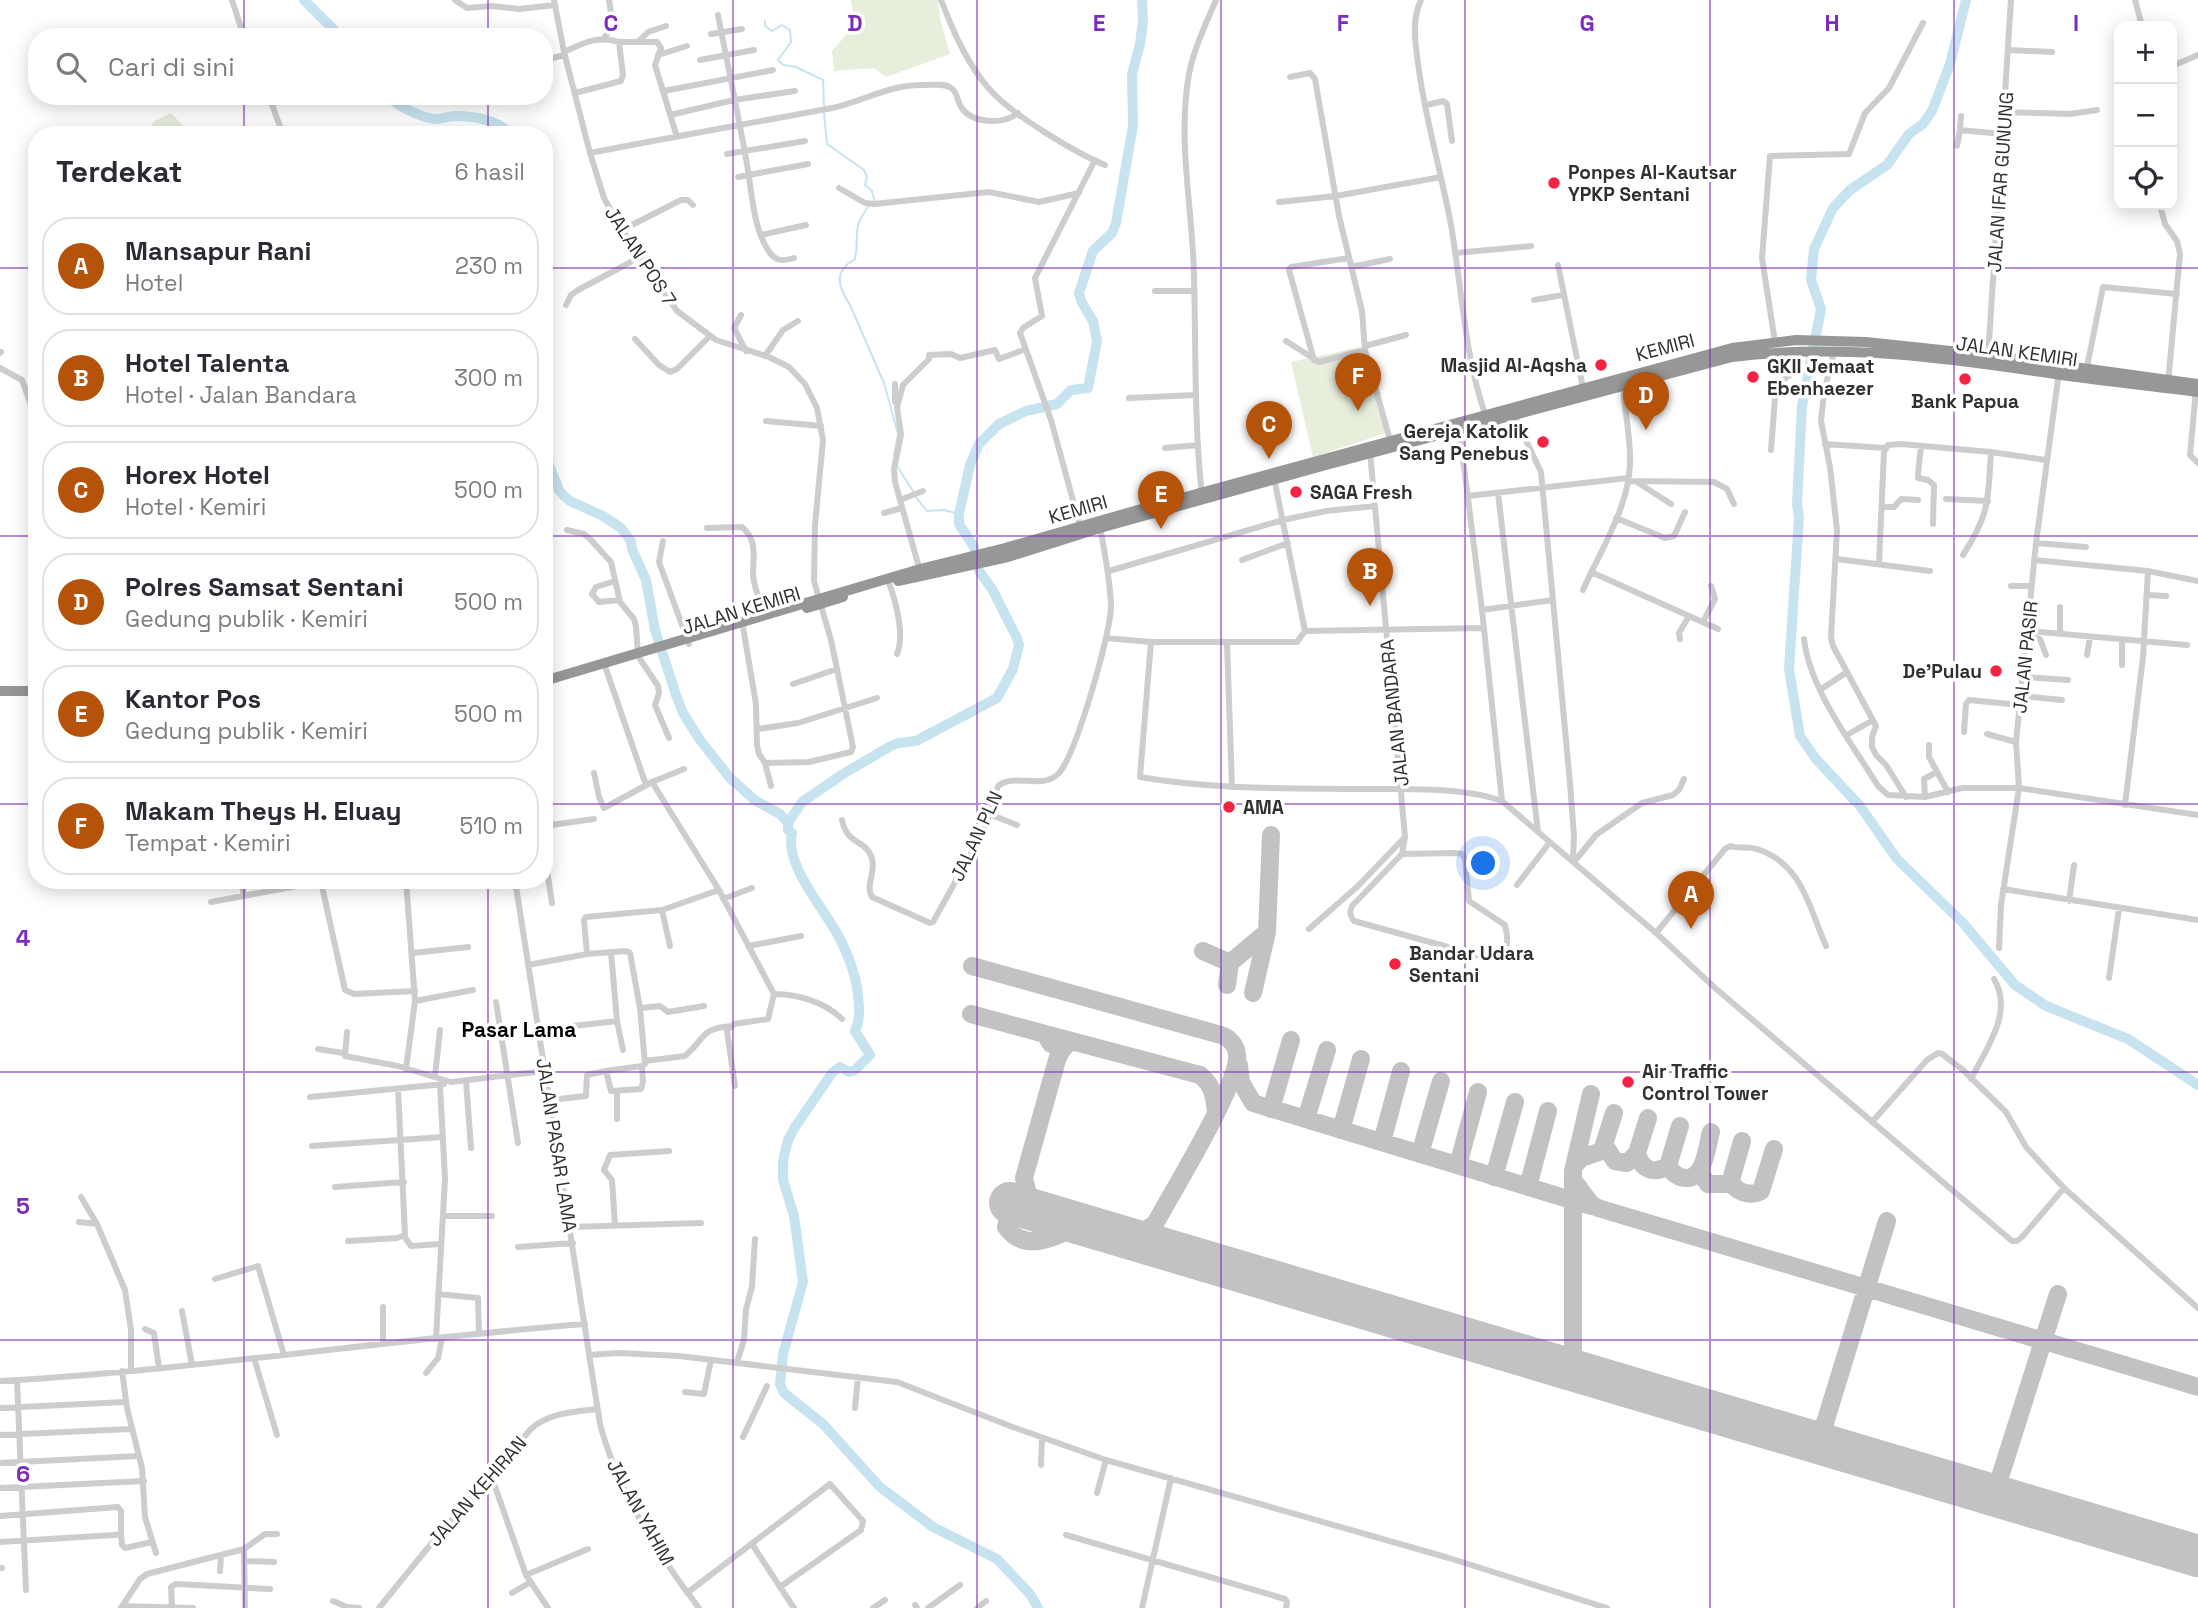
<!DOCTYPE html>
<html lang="id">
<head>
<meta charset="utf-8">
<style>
	:root { --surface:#fff; --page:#f2f2f3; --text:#2b2b33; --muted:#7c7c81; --line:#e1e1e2; --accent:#b45309 }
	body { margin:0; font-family:"Space Grotesk",sans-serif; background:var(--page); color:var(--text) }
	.controls { position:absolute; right:21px; top:21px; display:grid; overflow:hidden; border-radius:14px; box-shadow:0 4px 18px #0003 }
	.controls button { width:63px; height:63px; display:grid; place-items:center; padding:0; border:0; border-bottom:2px solid var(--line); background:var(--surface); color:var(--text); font:35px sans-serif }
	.you { position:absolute; left:1484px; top:864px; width:24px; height:24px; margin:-18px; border:5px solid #fff; border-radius:50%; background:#1a73e8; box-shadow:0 0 0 10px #1a73e833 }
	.badge { display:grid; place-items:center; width:46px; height:46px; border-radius:50%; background:var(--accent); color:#fff; font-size:23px; font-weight:700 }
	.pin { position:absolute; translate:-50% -58px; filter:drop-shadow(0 2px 4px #0008) }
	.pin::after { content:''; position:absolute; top:37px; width:24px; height:21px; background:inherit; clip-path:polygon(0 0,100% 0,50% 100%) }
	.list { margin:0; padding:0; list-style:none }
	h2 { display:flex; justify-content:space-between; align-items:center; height:91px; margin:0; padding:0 28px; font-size:30px }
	h2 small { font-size:23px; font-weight:400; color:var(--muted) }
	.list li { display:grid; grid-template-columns:46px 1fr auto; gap:21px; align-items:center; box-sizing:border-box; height:98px; margin:0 14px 14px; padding:0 14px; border:2px solid var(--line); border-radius:28px }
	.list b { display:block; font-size:26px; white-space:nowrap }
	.list p { margin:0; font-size:23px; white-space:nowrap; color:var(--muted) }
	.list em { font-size:23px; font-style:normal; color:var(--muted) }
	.icon { flex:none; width:38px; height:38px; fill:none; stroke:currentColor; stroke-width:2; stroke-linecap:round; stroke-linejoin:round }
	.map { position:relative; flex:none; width:2198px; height:1608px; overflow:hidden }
	.search { position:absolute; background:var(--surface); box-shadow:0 4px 18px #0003; left:28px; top:28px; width:525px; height:77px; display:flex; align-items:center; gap:18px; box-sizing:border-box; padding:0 24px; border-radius:28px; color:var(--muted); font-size:26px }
	.panel { position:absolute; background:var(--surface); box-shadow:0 4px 18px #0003; left:28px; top:126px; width:525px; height:763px; border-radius:28px }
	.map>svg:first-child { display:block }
	.green { fill:#e7eedc }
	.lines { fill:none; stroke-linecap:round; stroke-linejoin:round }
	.stream { stroke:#c7e3ef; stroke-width:2 }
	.river { stroke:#c7e3ef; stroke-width:10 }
	.taxiway { stroke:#c2c2c2; stroke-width:18 }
	.runway { stroke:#c2c2c2; stroke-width:42 }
	.minor { stroke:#cdcdcd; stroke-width:6 }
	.highway { stroke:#979797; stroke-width:10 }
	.grid { fill:none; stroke:#7b2cbf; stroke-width:2; stroke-opacity:0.55 }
	.poi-dot { fill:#f62242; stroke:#fff; stroke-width:2.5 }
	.labels { text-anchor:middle; stroke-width:7; stroke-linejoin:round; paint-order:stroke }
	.poi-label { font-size:19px; font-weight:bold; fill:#303030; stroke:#fff; text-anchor:start }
	.street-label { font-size:19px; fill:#303030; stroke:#fff }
	.neighbourhood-label { font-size:21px; font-weight:bold; fill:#000; stroke:#fff }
	.grid-label { font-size:23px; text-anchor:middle; font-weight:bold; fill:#7b2cbf; stroke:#fff; stroke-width:7; stroke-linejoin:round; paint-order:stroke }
</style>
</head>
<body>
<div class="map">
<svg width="2198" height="1608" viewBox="0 0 2198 1608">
	<rect width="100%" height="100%" fill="#fff"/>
	<path class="green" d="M851,0H938L940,19L950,54L886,77L874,68L834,71L832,51L855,25Z
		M171,113L192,135L143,134L155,121Z
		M1361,347L1386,433L1313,457L1291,362Z"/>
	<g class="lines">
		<path class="stream" d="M765,21V26L772,31L782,25L790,30L791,42L778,60L783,65L796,67L823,80L824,107
			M824,113L827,144L864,170L867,177L865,185L872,191L875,203
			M868,207C851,230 860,234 855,259C834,271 837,285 850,305L884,383L898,434L894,455
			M897,466L913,491
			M915,496L927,511L944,510L959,514"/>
		<path class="river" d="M304,0L341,37
			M1966,0L1950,64L1932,111L1923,124L1909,134L1887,165L1850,190L1833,208L1814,249L1811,280L1821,309L1802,406L1797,504L1799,517L1789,669L1800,736L1816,759L1860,806L1897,859L1963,923L2015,985L2046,1006L2128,1039L2198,1085
			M387,96C398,106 423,119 437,119C443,119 448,116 454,116C473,116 498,119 511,135
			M544,404V415
			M544,453L559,490L564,496L570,501L603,516L621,528L631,541L632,549L646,580L655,630L676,695L683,713L700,740L730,778L756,801L780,814L788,823
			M1038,1608L1030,1594L997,1559L933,1527L880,1487L823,1424L784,1393L780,1384L783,1354L803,1282L794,1216L783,1180V1161L788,1140L795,1127L832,1073L840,1067L849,1072L855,1070L870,1055L855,1031C861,1018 859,1009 858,995C856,974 849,957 840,939C826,910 784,866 792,833L788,830V823L802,802L843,774L889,747L898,743L916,741L997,698L1013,669L1019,645L1017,638L992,589L979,571L974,547L959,524V514L970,465L979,444L999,424L1026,411L1057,404L1071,390L1088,388L1097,341L1093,321L1081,301L1079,293L1093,251L1112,233L1116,223L1133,126L1132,74L1140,44L1143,21L1142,0"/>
		<path class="taxiway" d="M1203,951L1230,963L1227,985
			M1230,963L1267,932
			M972,966L1221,1035C1230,1038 1236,1045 1237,1055C1240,1082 1171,1194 1155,1224L1139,1234L1121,1236
			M1253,993L1267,932L1271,835
			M971,1014L1045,1034L1051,1044
			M1045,1034L1200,1075C1213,1085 1214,1096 1216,1112
			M1239,1065L1241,1082L1253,1103L1591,1206
			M1591,1094L1573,1171V1354L1578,1368L1596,1377
			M1271,1109L1291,1040
			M1306,1119L1327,1050
			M1341,1130L1361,1059
			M1382,1142L1401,1071
			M1605,1146L1615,1161L1627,1163L1637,1153L1648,1118
			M1637,1153C1641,1169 1653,1175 1668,1166L1680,1126
			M1420,1154L1441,1081
			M1458,1165L1478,1092
			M1574,1166L1581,1158L1602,1151L1614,1113
			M1668,1166C1672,1172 1678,1178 1686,1178C1705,1179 1707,1145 1711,1132
			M1700,1173L1708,1184H1727L1731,1180L1742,1141
			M1494,1177L1515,1102
			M1731,1180C1734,1192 1750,1197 1761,1191L1774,1149
			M1574,1181L1591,1204L1598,1208L2198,1387
			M1528,1187L1548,1111
			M1011,1203L1006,1227C1026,1255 1059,1235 1082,1224
			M1043,1212L1028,1194L1024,1178L1057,1060L1061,1051L1070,1041
			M1155,1224V1236L1165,1249
			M1542,1361L1561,1362L1573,1350
			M1795,1436H1813L1825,1423
			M1839,1449L1826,1436L1825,1423L1887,1221
			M1994,1496L2058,1294"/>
		<path class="runway" d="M1010,1203L2198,1556"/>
		<path class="minor" d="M232,0L244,37
			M455,0L467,8L492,6L519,9L555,5
			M554,0L564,52L590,153L604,198L620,227L677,311L716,340L769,357L789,367L805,384L817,408L823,440L815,525L814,581L831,640L853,747L851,752L809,762L765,763L759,754L757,745L756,704L743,627
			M941,0C953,31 968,66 991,91C1013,115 1074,152 1105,165
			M1421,0C1414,15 1414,30 1416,47C1422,107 1440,166 1451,225C1462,288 1464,353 1485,414
			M2135,0L2142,26
			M718,15C728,67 739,118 748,170C752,196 754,231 770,253C776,262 785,261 794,258
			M711,34L742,29
			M604,38L613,26L609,0
			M639,41L648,32L666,26
			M2009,50L2052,52
			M564,52C584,43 597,35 619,42
			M658,55L687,46
			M544,60L565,55
			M700,60L754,50
			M2172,66L2198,55
			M1290,77L1310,73L1315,79L1339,216L1362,311L1365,350L1390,440
			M664,91L773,70
			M575,93L621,81L623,75L619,42H657L661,48L655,65L677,137
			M269,96L283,135
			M1427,105L1443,101L1447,104L1452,141
			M2005,112L2070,114L2097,110
			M670,115L734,100L795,91
			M1960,130L1961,116
			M1957,146L1960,130L2003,134
			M590,153C671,137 752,123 832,108C865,101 889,84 925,85C933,85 945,83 951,88C958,92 957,101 961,107C972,124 1003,125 1018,113
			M727,154L805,141
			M738,177L808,164
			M839,188L865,203L874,204L989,192L1039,202L1079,193
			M1279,202L1336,196L1441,177
			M2160,205L2165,224L2177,241L2180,254L2168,383
			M622,230L681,200H688L693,205
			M761,235L806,225
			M1455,253L1531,246
			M1558,265L1583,388
			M1351,267L1390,259
			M1155,291H1194
			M1534,300L1563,295
			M566,305L571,295L578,290L629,263L639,255
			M741,315L734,328L746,351
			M635,339L659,365L670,372L677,369L710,336
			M1286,341L1319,362L1365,350
			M1775,342L1762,258L1770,156L1849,154L1865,113L1889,88L1923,23
			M1365,346L1406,335
			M1834,351L1824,393L1821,421L1830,467L1837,530L1831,637L1833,646L1876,726L1872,737V747L1876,755L1886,765L1906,797
			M0,353L1,352
			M765,356L783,330L798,321
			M1988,358L2011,0
			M1314,360L1289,270L1291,267L1349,258
			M0,368L22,380L37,421
			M2086,372L2103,287L2177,294
			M895,384V402
			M2196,390L2190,455L2198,463
			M1129,398L1196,395
			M1513,413L1541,472L1570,783L1574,836L1573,861
			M766,421L821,426
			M1459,427L1482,610L1502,801
			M1825,444L1885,448
			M1921,446L1918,474V478L1928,480L1934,485L1933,524
			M1165,448L1198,445
			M1771,450L1776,385L1794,372V350
			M1370,452L1405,837L1402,854
			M1628,481L1714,482L1727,489L1734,504
			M1637,482L1671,504
			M1498,493L1538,832
			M1202,496C1194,423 1196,350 1194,277C1193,212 1178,146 1188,80C1192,52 1205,26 1216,0
			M1468,496L1628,478
			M1946,499L1988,501
			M900,500L923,491
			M1882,507H1894L1901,499L1918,500
			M884,513L902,508
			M1616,518L1665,538L1674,536L1685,512
			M1080,526L1051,420L1020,333L1023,328L1042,316L1035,278L1095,160
			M707,528L742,527C758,541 753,556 753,575C754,588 760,602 765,614
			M567,530L584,534L590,539L611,562L620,602L634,619L636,627L638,653
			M663,541L659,562L689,644
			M2036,543L2086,547
			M1963,555C1990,514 1988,499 1991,452
			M1837,559L1930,571
			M1242,560L1288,543
			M2034,560L2148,571L2198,581
			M1879,564L1884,452L1888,445L1901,444L1991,452L2046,460
			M920,571L895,482L894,469L901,435L897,407L903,385L929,359V355L951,354L960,358L995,350L999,359L1026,349
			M1109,571L1283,520L1326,511L1375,506
			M1591,572L1718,629
			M615,581L596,587L592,594L599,602L619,600
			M889,583C896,602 905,635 897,654
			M2011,586H2031
			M1583,590C1600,552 1629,506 1630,464C1631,437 1624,410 1623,383
			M2147,595L2166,596
			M1482,610L1553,600
			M1703,622L1715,599L1711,586
			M1305,631L1483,628
			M2028,631L2187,645
			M2060,634V607
			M2027,636L2040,639L2046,655
			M1106,638L1151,642H1297L1305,631L1274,478
			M1680,639L1679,633L1689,616
			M1804,639C1810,690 1851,742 1878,786L1888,795L1925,797L1962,788H2019L2198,815
			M1151,642L1140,777C1214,790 1290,788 1364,789C1404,789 1465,787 1502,801L1656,933L1714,987L2012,1241H2017L2022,1237L2064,1188
			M1227,643L1232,787
			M2087,655L2090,637
			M640,659L658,686L659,693L655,705L669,738
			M2122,665V640
			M606,669L646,785
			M2024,677L2068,680
			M793,684L837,669
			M1820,690L1847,672
			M2022,696L2062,700
			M758,729L798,723L877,698
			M1964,732L1966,704L1969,700L2020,705
			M1987,734L2016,742
			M1847,735L1873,720
			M1929,745V757L1948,792
			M765,763L771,786
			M594,773L599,797L604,808L652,782L684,769
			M652,782L719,890L774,994C797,994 825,1002 842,1019
			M1925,797L1924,779L1937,772
			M2125,805L2143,657L2148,571
			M989,814L1017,825
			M842,820C847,846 867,839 872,859C876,872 865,886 872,897L930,923L933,922L974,848L988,819L998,786C1015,772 1042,791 1059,773C1076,754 1111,633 1111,606C1110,579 1105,553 1100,527
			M544,826L594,819
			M1455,853L1462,854L1465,859L1469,901L1505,925C1510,944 1508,960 1484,957L1354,921C1350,916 1349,912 1352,906L1402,854Z
			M1574,862L1596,835L1642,803L1673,795L1679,790L1684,779
			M544,870H547L552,903
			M241,880L244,896
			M406,880L415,1001L406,1069
			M515,880L600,1424C617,1489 659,1556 699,1608
			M321,882L345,990L354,994L415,991
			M1517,885L1550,842
			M2003,889L2198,920
			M723,899L752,888
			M2069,901L2074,865
			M211,902L329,880
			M662,910L670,946
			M1309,929L1358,886L1404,838
			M1656,933L1725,849L1730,846C1739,849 1748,846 1757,849C1803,864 1809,908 1826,946
			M748,946L801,936
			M1999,948L2001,905L2019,788L2016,742L2036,543L2059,372
			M611,952L617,1021L623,1050
			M413,953L468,947
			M587,954L584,920L586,917L662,910L719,890
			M528,965L587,954L626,951L630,953L640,1008L645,1064L642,1066L606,1071
			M2109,978L2119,909
			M415,1001L473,990
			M496,1002L518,1143
			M640,1008L660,1006L668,1012L704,1006
			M538,1030L617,1021
			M347,1032L345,1056L398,1066L451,1082L545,1071
			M318,1049L343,1053
			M645,1061L685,1056C706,1039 698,1029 731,1026
			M435,1076L440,1030
			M1971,1079C1986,1049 2014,1012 1994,979
			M466,1081L471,1148
			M735,1086L727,1031L734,1024L768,1019L774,994
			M617,1092V1119
			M310,1097L444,1084
			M550,1100L586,1096L587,1075L606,1071L611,1091L641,1089L643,1082L642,1066
			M1872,1122L1927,1060L1938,1053L1942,1054L1963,1070L2006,1112L2026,1147L2064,1188L2198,1308
			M312,1146L443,1137
			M335,1187L404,1182
			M81,1197L97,1224L125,1290L131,1330V1370
			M443,1216H492
			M79,1222L97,1224
			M615,1225L612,1180L604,1170L610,1155L669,1151
			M571,1227L701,1223
			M404,1236L411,1246L441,1244
			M348,1241L397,1238L405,1235L398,1089
			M518,1247L573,1243
			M215,1279L258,1266L284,1355
			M438,1294L478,1298L479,1334
			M383,1307V1344
			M182,1311L192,1365
			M145,1329L154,1333L159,1368
			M436,1338L445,1179L440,1085
			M589,1355L618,1353L679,1356L897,1382L1010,1426L1106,1460L1449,1558L1607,1608
			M254,1358L277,1435
			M737,1362L744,1340L746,1309L752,1287L755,1239
			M122,1371L127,1408L142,1468L145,1517L156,1553
			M426,1373L438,1358L442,1338
			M17,1380L26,1590
			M0,1381C196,1370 390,1339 585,1324
			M685,1392L704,1394L711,1360
			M0,1408L125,1402
			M855,1408L858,1377
			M0,1435L131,1429
			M743,1437L767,1386
			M0,1463L139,1456
			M1041,1465L1042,1438
			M491,1475L526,1575L548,1608
			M0,1488L144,1481
			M1097,1493L1106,1460
			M0,1516L118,1507L121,1511V1534L114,1535L0,1542
			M121,1534L122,1545L125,1548L152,1542
			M1066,1535L1285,1599L1287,1602L1286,1608
			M244,1549L245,1608
			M244,1561L274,1562
			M0,1568H2
			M220,1571L221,1555
			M526,1575L588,1549
			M780,1587L794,1608
			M512,1593L529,1583
			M687,1593L830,1484L863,1521L861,1530L780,1587L752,1544
			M333,1601L347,1607L359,1608
			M915,1605L917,1608
			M122,1606L193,1608
			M121,1608L140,1579L147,1574L244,1549L265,1534H277
			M172,1608L171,1587L176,1584L270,1589
			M379,1608L435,1539L531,1429C548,1413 574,1412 597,1409
			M873,1608L885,1600
			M928,1608L960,1585
			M977,1608L986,1601
			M1142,1608L1171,1478"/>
		<path class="highway" d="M898,581L1008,557L1100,528L1326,465L1732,357C1841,343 1948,358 2055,374C2103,381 2151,386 2198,392
			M807,608L843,597
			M544,681L920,569L1005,548L1145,508L1732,348L1796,340L1866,342L1988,355L2198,384
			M0,691H37"/>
	</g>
	<path class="grid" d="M244,0V37M488,0V37M733,0V1608M977,0V1608M1221,0V1608M1465,0V1608M1710,0V1608M1954,0V1608M244,96V135M488,96V135M0,268H37M544,268H2198M0,536H37M544,536H2198M0,804H37M544,804H2198M244,880V1608M488,880V1608M0,1072H2198M0,1340H2198"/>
	<g class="poi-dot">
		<circle cx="1554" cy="183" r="7"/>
		<circle cx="1601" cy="365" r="7"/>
		<circle cx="1753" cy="377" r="7"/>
		<circle cx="1965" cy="379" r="7"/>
		<circle cx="1543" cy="442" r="7"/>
		<circle cx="1296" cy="492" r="7"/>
		<circle cx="1996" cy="671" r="7"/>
		<circle cx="1229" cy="807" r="7"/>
		<circle cx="1395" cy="964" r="7"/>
		<circle cx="1628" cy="1082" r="7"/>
	</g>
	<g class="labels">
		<g class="poi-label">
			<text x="1568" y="179">Ponpes Al-Kautsar<tspan x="1568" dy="22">YPKP Sentani</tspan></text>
			<text x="1587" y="372" text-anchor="end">Masjid Al-Aqsha</text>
			<text x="1767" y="373">GKII Jemaat<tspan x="1767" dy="22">Ebenhaezer</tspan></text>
			<text x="1965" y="408" text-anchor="middle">Bank Papua</text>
			<text x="1529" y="438" text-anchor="end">Gereja Katolik<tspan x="1529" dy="22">Sang Penebus</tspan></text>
			<text x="1310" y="499">SAGA Fresh</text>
			<text x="1982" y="678" text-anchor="end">De'Pulau</text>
			<text x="1243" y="814">AMA</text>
			<text x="1409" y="960">Bandar Udara<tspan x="1409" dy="22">Sentani</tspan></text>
			<text x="1642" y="1078">Air Traffic<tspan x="1642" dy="22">Control Tower</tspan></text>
		</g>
		<g class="street-label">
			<text transform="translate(2000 182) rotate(-86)" y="7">JALAN IFAR GUNUNG</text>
			<text transform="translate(641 256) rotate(57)" y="7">JALAN POS 7</text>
			<text transform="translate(1665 347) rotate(-15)" y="7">KEMIRI</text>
			<text transform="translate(2017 351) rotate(8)" y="7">JALAN KEMIRI</text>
			<text transform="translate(1078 509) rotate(-16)" y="7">KEMIRI</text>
			<text transform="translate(741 610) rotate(-17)" y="7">JALAN KEMIRI</text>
			<text transform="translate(2025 657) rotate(-84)" y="7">JALAN PASIR</text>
			<text transform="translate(1394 713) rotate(-96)" y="7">JALAN BANDARA</text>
			<text transform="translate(976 836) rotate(-65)" y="7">JALAN PLN</text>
			<text transform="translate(557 1145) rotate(81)" y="7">JALAN PASAR LAMA</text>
			<text transform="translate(477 1491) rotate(-49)" y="7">JALAN KEHIRAN</text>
			<text transform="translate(641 1512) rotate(61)" y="7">JALAN YAHIM</text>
		</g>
		<g class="neighbourhood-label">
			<text x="519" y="1037">Pasar Lama</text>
		</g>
	</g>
	<g class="grid-label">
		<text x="611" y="31">C</text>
		<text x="855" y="31">D</text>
		<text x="1099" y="31">E</text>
		<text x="1343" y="31">F</text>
		<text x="1587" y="31">G</text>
		<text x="1832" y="31">H</text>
		<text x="2076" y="31">I</text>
		<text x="23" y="946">4</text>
		<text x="23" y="1214">5</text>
		<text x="23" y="1482">6</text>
	</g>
</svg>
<div class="controls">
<button>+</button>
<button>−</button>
<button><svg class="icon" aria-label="locate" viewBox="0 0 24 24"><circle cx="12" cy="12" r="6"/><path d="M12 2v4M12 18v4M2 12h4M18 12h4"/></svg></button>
</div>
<div class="you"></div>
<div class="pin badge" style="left:1691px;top:929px">A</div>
<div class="pin badge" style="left:1370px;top:606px">B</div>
<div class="pin badge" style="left:1269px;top:459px">C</div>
<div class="pin badge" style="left:1646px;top:430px">D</div>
<div class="pin badge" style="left:1161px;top:529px">E</div>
<div class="pin badge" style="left:1358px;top:411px">F</div>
<div class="search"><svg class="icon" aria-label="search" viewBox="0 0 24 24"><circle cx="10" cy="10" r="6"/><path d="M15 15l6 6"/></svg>Cari di sini</div>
<section class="panel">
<h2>Terdekat<small>6 hasil</small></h2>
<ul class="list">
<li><span class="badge">A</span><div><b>Mansapur Rani</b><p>Hotel</p></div><em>230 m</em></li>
<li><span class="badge">B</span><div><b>Hotel Talenta</b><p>Hotel · Jalan Bandara</p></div><em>300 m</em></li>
<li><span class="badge">C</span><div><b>Horex Hotel</b><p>Hotel · Kemiri</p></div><em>500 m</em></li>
<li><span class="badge">D</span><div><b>Polres Samsat Sentani</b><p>Gedung publik · Kemiri</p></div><em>500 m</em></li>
<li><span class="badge">E</span><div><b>Kantor Pos</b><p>Gedung publik · Kemiri</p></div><em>500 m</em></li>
<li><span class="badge">F</span><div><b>Makam Theys H. Eluay</b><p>Tempat · Kemiri</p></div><em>510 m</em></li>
</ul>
</section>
</div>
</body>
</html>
